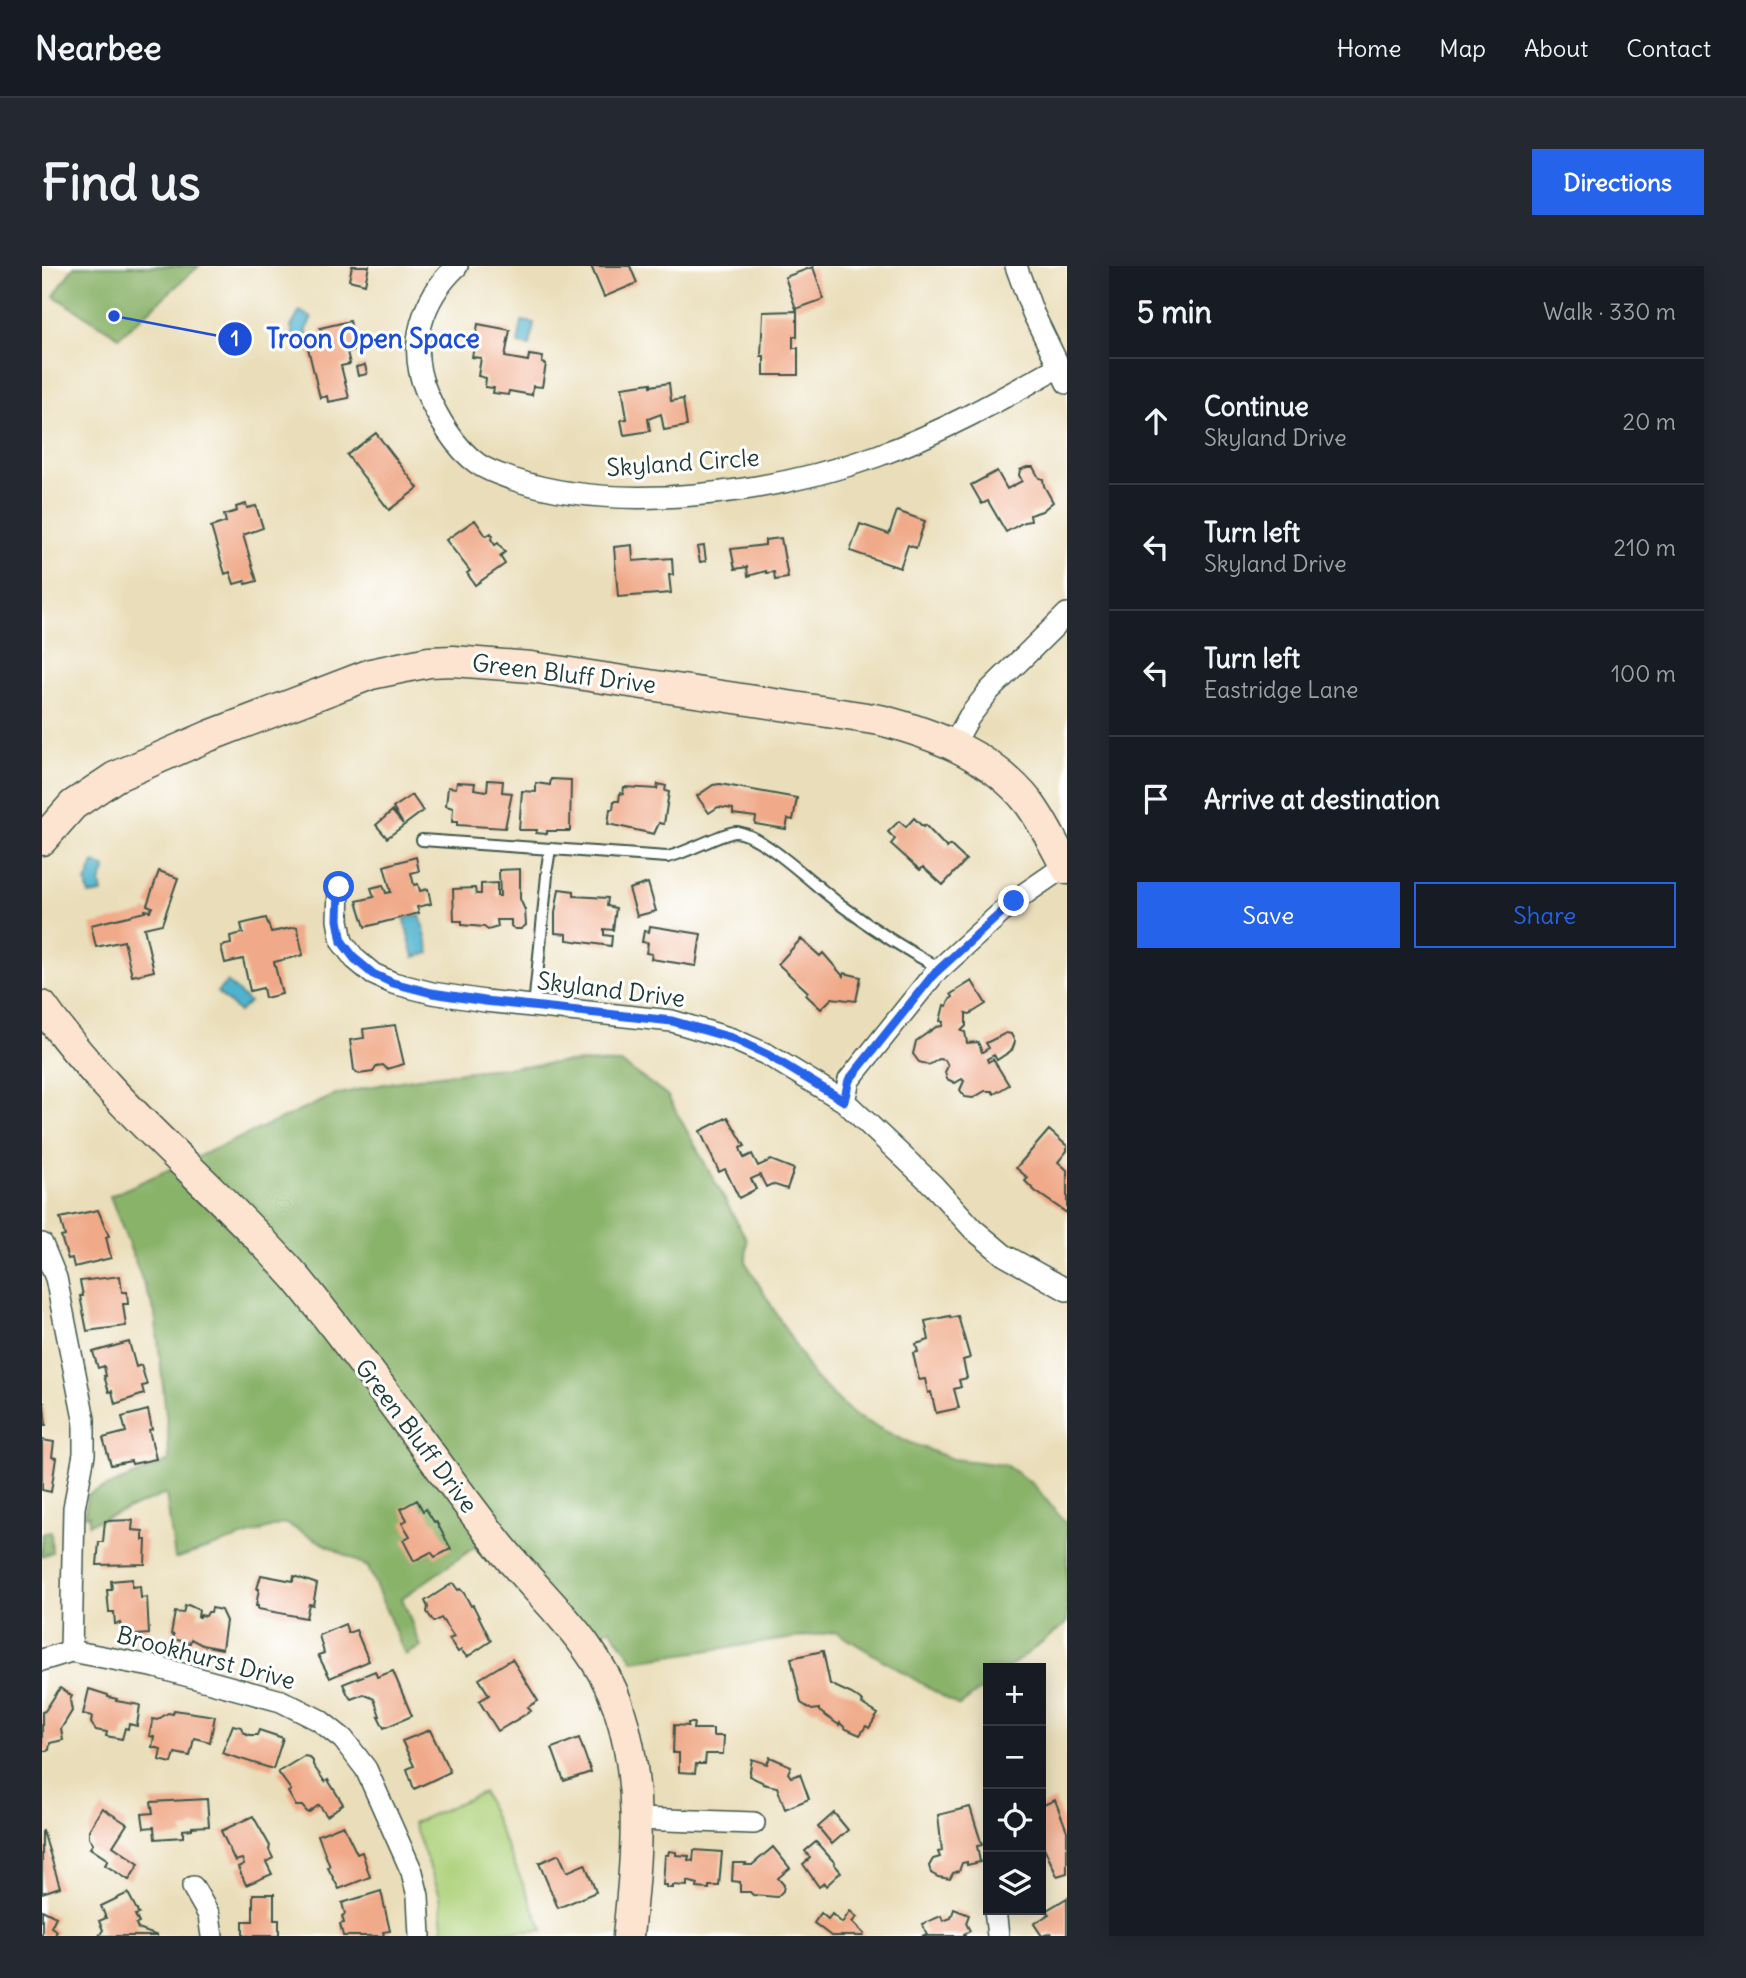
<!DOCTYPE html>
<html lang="en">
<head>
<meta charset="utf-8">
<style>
	:root { --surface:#171b24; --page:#242831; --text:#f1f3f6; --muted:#9ea1a6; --line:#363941; --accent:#2563eb }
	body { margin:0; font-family:Delius,sans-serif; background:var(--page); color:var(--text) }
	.controls { position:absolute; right:21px; bottom:21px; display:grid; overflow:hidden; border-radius:0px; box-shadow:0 4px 18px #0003 }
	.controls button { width:63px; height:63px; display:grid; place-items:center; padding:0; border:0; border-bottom:2px solid var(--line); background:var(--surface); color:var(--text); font:35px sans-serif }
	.stop { position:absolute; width:21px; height:21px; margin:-16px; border:5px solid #2563eb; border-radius:50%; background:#fff }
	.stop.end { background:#2563eb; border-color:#fff; box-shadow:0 2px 7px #0008 }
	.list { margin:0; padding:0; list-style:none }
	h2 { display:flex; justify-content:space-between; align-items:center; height:91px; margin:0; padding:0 28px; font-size:30px }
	h2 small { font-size:23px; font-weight:400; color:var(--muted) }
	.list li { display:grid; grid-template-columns:46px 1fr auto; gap:21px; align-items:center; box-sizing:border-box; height:126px; padding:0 28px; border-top:2px solid var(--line) }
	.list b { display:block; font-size:26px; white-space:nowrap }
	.list p { margin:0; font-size:23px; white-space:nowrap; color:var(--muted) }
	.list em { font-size:23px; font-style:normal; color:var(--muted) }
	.actions { display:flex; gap:14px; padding:21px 28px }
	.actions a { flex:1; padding:16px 0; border:2px solid var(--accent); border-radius:0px; text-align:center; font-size:24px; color:var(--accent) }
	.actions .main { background:var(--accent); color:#fff }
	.icon { flex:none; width:38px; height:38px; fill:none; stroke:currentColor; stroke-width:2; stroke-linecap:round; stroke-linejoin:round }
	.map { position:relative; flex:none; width:1025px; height:1670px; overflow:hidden; border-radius:0px }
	header { display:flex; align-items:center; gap:42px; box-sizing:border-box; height:98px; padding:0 35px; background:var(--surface); border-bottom:2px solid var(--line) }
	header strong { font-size:33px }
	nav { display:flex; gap:38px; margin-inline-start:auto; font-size:24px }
	.intro { display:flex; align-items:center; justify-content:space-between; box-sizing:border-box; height:168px; padding:0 42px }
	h1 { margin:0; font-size:49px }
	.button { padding:18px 32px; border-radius:0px; background:var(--accent); color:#fff; font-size:24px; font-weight:700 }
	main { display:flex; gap:42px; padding:0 42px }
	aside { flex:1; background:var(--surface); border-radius:0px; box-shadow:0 4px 18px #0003 }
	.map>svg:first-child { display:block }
	.green { fill:#aed17a; stroke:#668757; stroke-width:2 }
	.forest { fill:#8ab36a; stroke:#54784f; stroke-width:2 }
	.water { fill:#4fb3ce; stroke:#377881; stroke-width:2 }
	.building { fill:#f0aa89 }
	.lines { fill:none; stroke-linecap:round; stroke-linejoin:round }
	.lane-casing { stroke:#3d5548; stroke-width:14 }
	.street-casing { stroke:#3d5548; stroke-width:24 }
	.secondary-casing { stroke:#3d5548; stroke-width:33 }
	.lane { stroke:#fff; stroke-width:10 }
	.street { stroke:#fff; stroke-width:21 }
	.secondary { stroke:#fde4d1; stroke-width:30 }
	.route { stroke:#2563eb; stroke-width:9 }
	.labels { text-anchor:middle; stroke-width:6; stroke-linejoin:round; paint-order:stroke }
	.street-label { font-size:24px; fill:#1f3d34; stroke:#fff }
	.leader { fill:none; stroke:#1d4ed8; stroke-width:2.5 }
	.callout-dot { fill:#1d4ed8; stroke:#fff; stroke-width:2.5 }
	.mark-label { font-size:21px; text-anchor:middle; font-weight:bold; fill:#fff }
	.callout-label { font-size:26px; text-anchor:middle; font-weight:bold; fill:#1d4ed8; stroke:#fff; stroke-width:6; stroke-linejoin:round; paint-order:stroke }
</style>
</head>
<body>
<header>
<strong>Nearbee</strong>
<nav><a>Home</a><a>Map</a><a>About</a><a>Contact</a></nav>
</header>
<div class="intro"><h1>Find us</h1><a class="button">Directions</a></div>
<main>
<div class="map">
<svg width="1025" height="1670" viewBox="0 0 1025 1670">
	<rect width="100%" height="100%" fill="#fff"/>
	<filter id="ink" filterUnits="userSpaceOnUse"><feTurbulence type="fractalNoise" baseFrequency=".0143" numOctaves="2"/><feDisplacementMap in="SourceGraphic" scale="14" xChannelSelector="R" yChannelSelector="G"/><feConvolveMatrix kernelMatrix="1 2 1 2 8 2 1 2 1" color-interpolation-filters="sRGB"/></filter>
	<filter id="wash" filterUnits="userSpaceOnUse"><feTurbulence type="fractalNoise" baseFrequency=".00686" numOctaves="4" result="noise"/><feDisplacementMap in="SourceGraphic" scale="28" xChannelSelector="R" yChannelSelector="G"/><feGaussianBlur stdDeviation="1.57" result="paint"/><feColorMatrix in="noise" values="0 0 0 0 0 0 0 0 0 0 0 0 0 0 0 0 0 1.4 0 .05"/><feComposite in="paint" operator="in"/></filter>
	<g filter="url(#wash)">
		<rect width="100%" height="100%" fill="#eadeba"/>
		<path class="green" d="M441,1526L501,1664L402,1670L398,1629L371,1557Z"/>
		<path class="forest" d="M32,0H157L77,71L12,30Z
			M524,796L579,797L625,829L705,974L704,997L772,1111L813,1150L861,1174L910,1193L963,1199L992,1219L1025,1259V1357L966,1402H946V1418L917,1440L794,1366L592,1395L568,1362L533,1383L433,1281L360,1332L379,1381L363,1389L326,1301L243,1257L133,1293L124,1228L47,1258V1249L43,1250L45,1229L127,1195L126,1167L113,1047L68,930L291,830C367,809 446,803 524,796Z
			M9,1265L10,1286L0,1290V1268Z"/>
		<path class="water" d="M258,45L270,52L264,63L267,74L253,77L249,61Z
			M480,55L492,57L488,80L476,78Z
			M52,597L64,602L58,617L60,627L47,629L44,617Z
			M378,649L388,687L372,691L362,653Z
			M185,716L207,736L197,746L175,726Z"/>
		<g id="blocks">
			<path class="building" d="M310,0H327L323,18L307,14Z
				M549,0H588L595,17L562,31Z
				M771,1L782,33L754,43L743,11Z
				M755,45V71L751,70V82H756V109H722V90H719L721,46Z
				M308,55L315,84L305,86L308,98L299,100L307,132L286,136L285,130L278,132L265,78L281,75L278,62Z
				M436,58L468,64L463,91L486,95L487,89L501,91L500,97L504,98L500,121L491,120L490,129L467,125L466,129L451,127L452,122L443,121L444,112L436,110L439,92L430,91Z
				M323,99L325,108L316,110L314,101Z
				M609,117V120L627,117L629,135L641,133L645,160L622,164L619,148L606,153L608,165L582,169L579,154L585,153L580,121Z
				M334,167L376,222L347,244L305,189Z
				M985,201H991L997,212L1001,213L1002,220L1011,236L1000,245L988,249L989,255L982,256L964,266L946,235L940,238L929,219L955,205L965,223L980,215L977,209L978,204Z
				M204,238L205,242L214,240L221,262L201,269L215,315L204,318L203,315L192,318L188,306L183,308L169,261L184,256L182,249L195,245L194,241Z
				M855,245L883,255L874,282L866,279L858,302L808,285L818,258L847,268Z
				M433,254L444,270L449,267L451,270L449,273L453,279L456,277L463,286L458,290L463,298L433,319L425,307L428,305L404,274Z
				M739,272L746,312L733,314L732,306L724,307V305L706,310L705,301L693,303L689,283L723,279V274Z
				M590,279L591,295L630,292L631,309H627L629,327L576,331L572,281Z
				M662,280L664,295L658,296L655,281Z
				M509,513L529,514L528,565H505V568L494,567L495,564H477L480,525L494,526V517L508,519Z
				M446,514L461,515L460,526L470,527L463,562L415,559V556H410L411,542L404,540L406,521L414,522L415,516L433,517L432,523L445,525Z
				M616,518L624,520L623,525L627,526L622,558L617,557L612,568L566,558L568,543H571L572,535H577L578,527L581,528L582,521L615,523Z
				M678,518L755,532L751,554L746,553L744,563L713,558L714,551L691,548V543L676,541L667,547L655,530L671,519Z
				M370,529L381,545L345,572L334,559L350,545L361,558L351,542Z
				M872,552L881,561L883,559L905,582L908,579L924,594L901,619L881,601L878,604L849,578L853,573L846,566L857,555L864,561Z
				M374,591L377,605L369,607L372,619L376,618L378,625L386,623L389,638L375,641L377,647L323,661L315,635L332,631L329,622L341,619L344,627L349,626L342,600Z
				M478,603V633L483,644L484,659L479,663H473L469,660V654H455L456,661L446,664L442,661L420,659V655H412L411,623L433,622L434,628H439V618L455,617V630H458L457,604Z
				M117,605L136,612L120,658L102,662L112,705L90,710L82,675L54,681L49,659L103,646V644L108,645L110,641L105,639Z
				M606,617L614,645L595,650L587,623Z
				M517,623L532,625V630L566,632L565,640L574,642L571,664L562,663V669L570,670L569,680L525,674V668L513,667V647Z
				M224,652L229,666L255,661L261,689L232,696L240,728L223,732L221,722L208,725L201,693L183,697L179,680L189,678L188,670L201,667L199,658Z
				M608,660L659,668L654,700L609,693L610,688L604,687L606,677L600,676L602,665L607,666Z
				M759,673L778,690L781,687L801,710L802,707L819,711L814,735L790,732L779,743L764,729L766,726L736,698Z
				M930,715L944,738L928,748L924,747V760L919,765L923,766L925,777L936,776L940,786L947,782L944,777L964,767L969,768L973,776L970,784L955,794L952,789L945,793L946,796L951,793L967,819L952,828L950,825H943L931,832L923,831L918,824L922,815L920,813L913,817L905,813L903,806L906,800L903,794L897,793L887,799L877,796L871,788L874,775L894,761L900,760L901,756L898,755L902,739L905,740L907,734L911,731L909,728Z
				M353,759L362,798L345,803L341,799L335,800L331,806L317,808L312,804L308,774L322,772L321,763Z
				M686,851L703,880L698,882L702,892L710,888L716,900L729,894L752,903L745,923L730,918L724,921L718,909L709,913L714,923L697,932L683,903L677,906L658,865Z
				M1007,864L1025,880V885L1016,896L1025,904V947L993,925L983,915L986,912L974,902Z
				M56,944L67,970L64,971L69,992L32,1001L30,992L26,993L19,971L23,970L18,952Z
				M78,1010L80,1026H85L86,1038H81L84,1060L45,1065L38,1030H41L38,1015Z
				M908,1050L909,1052L916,1050L928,1092L921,1094L925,1112L917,1114L919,1121L912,1123L917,1142L894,1147L889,1126L886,1127L883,1113L877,1114L871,1087L876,1086L874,1078L887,1074L883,1055Z
				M87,1076L94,1101L99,1099L105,1119L100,1120L102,1128L73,1138L70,1125L67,1126L62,1110H64L62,1100L56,1102L51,1086Z
				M0,1137H2L4,1159H0Z
				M106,1144L110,1163L107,1164L114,1193L90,1198L89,1195L69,1199L61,1172L84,1166L80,1151Z
				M0,1174L12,1176L10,1191L14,1192L9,1226L0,1224Z
				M375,1234L381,1245L384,1243L392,1256L394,1255L409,1283L393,1291L389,1286L372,1295L361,1274L368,1270L360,1257L365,1254L359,1243Z
				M91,1254L90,1264L101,1265V1274H104L103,1298L55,1299L57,1276H61L63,1255Z
				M219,1309L251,1315L252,1310L275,1318L271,1339L267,1338L264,1352L216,1343V1340H214L217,1323H215Z
				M90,1313V1321L98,1320L99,1332L105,1331L107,1368L80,1370L78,1357L73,1358L72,1346H67L65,1324H70L69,1315Z
				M411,1317L416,1324L418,1323L422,1327L429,1340L431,1339L449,1375L425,1391L419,1384L416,1386L407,1373L412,1371L399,1352L392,1356L385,1346L386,1341L383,1335Z
				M146,1339L157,1344L156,1351H158V1349L164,1350L166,1346H169L170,1342L179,1344L184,1355L180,1383L160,1379L149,1373L148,1377L131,1373L132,1369L129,1368L133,1346L141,1347L143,1340Z
				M303,1358L306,1367L314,1364L327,1395L288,1412L276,1389L282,1387L277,1369Z
				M781,1385L788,1418L810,1428L821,1436L820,1438L836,1448L827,1462L824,1460L818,1469L804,1463L798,1457L797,1459L777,1445V1443L770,1444L759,1437L749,1392Z
				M470,1393L496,1435L486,1441L489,1445L456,1465L437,1435L447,1429L437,1413Z
				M333,1405L335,1411L351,1405L370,1450L342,1462L336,1450H338L332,1433L322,1428L309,1433L306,1429L301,1418Z
				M18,1422L30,1430L28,1434L30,1445L19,1463L21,1474L8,1477L7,1484L2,1485L0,1484V1446L3,1445Z
				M47,1423L66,1429V1431L75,1433L74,1435L98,1439L95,1460L87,1458L86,1463L83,1462L80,1473L64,1470L65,1466L54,1464L49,1457L50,1450L41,1448Z
				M132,1444L173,1450L168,1476L152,1472L148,1490L133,1487L130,1497L117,1494L119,1483L110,1481L112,1471L107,1470L111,1453L115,1454L126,1447L131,1448Z
				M646,1457H652L651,1463H671V1470H682L681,1488H664L663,1498H654L653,1507L637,1506V1487H631L632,1459L646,1460Z
				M191,1459L199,1461L201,1466L207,1469H215L217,1464L241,1472L231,1503L180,1487Z
				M388,1464L408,1506L372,1523L365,1503L372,1500L360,1475Z
				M537,1472L549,1506L522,1515L510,1482Z
				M262,1490L267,1491L271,1495V1499L283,1516L286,1514L301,1538L285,1550L277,1539L266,1547L260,1540H254L246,1526L249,1524L236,1506Z
				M728,1491L749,1500L746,1507L749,1511L758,1508L767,1533L743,1543L735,1521L721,1518L720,1516L707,1510L710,1493L725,1498Z
				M165,1533L167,1560L150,1561V1563L141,1564V1571L113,1573L112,1561L102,1562L100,1548L111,1547L109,1536Z
				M1013,1534L1025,1565V1607L1015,1610L999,1575V1540Z
				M928,1541L940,1579L935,1580L938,1596L925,1599V1596L920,1597L917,1605L911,1607L908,1613L896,1611L889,1607L887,1600L891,1593L898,1591L896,1586L900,1585L896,1549Z
				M60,1542L85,1558L71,1580L97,1598L87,1614L63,1599L66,1594L48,1582L51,1578L47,1572V1564Z
				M792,1547L806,1564L790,1578L776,1561Z
				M211,1550L228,1580L227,1584L231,1592L224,1596L230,1608L204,1619L196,1601L202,1598L200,1593L193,1595L179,1565Z
				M301,1559L315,1588L320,1586L328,1611L297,1623L286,1602L288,1601L276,1569Z
				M1,1565L18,1621L0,1627V1566Z
				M774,1576L793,1597L792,1598L799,1606L784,1620L782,1617L777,1621L761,1598L768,1592L763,1585Z
				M731,1581L748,1602L736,1612L742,1619L741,1625L735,1631L711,1629L708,1626H698V1616L690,1615L691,1597H704L703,1599H710Z
				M652,1584L680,1586L677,1620H667V1623L655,1622L656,1618L645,1615V1620L631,1619V1622H625V1619H621L623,1589H626L627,1585L634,1586V1589L647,1590L646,1594L651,1595Z
				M517,1588L525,1606L543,1598L554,1626L516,1642L497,1597Z
				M339,1625L348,1665L341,1666L342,1670H301L298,1658L302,1657L300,1650L303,1648L300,1637Z
				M86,1627L97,1648L93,1649L97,1657L94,1658L96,1663L116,1670H57L61,1664L57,1655L64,1652L59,1640Z
				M211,1628H232V1654H237V1670H201V1655H211Z
				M1025,1632V1670H1011L1009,1667L1000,1670L992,1658L1007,1648L1005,1644Z
				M912,1643L927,1649L924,1657L928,1665L922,1668L923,1670H880L885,1668L880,1658L899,1650L901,1655L909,1652Z
				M0,1644L14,1651L9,1661L15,1665L13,1670H0Z
				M808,1645L815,1651L810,1656L822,1668L821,1670H789L772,1657L779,1647L786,1653L790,1648L800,1657Z"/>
		</g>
	</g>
	<g filter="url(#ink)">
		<use href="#blocks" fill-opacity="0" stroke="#3d5548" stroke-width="2"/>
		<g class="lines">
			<defs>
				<path id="lane" d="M380,574L625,591C643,588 683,565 695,566C723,570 774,621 799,639C831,663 863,684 898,702
					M505,602L508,583
					M492,741L505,609"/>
				<path id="street" d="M415,0C380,33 365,80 384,125C395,151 413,182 436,198C446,205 459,209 470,213C577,249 730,227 835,190C899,167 958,134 1016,101
					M974,0L991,47L1025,117
					M912,478L927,451L947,425L1025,348
					M297,621L296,654L300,676L313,693L331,708L351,717L390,727L443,735L630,755L690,773L726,789L802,835L892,920L931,963L962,989L1025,1024
					M802,835L807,814L892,708L972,635L1023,600
					M0,978L14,1012L42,1153V1188L32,1242L29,1385
					M0,1394L29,1385L114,1401L239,1435L277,1454L301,1473L324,1503L370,1606L376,1630L378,1670
					M595,1553L712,1557
					M151,1621L167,1649L170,1670
					M953,1644L956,1670"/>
				<path id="secondary" d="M0,574L31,539L73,511L167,470L329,408L387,396L411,395L489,401L838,454C893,468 950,490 987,537C1002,557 1013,581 1025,603
					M0,740C72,842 174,920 256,1014C326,1100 389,1192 457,1279C498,1331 554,1375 576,1440C602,1518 594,1590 586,1670"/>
			</defs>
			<use href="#lane" class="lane-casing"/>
			<use href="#street" class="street-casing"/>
			<use href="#secondary" class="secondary-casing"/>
			<use href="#lane" class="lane"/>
			<use href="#street" class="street"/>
			<use href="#secondary" class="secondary"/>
		</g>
	</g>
	<g class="lines" filter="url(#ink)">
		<path class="route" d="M297,621L296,654L300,676L313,693L331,708L351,717L390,727L443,735L630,755L690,772L726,789L802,835L807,814L892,708L972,635"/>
	</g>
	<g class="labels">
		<g class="street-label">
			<text transform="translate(641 197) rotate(-4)" y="8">Skyland Circle</text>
			<text transform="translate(522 408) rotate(7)" y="8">Green Bluff Drive</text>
			<text transform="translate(569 724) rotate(7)" y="8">Skyland Drive</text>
			<text transform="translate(374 1170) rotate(53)" y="8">Green Bluff Drive</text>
			<text transform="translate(164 1392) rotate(15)" y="8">Brookhurst Drive</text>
		</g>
	</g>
	<path class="leader" d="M72 50L193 73"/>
	<g class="callout-dot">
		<circle cx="72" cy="50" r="7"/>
		<circle cx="193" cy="73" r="18"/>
	</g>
	<g class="mark-label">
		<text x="193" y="80">1</text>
	</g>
	<g class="callout-label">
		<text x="331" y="82">Troon Open Space</text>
	</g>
</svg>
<div class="controls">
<button>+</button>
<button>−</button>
<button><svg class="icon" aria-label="locate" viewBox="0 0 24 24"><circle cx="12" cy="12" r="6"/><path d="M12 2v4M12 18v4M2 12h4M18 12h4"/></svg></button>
<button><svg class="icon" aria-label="layers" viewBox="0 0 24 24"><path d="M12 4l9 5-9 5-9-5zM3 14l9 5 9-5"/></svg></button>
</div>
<div class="stop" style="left:297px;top:621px"></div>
<div class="stop end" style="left:972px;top:635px"></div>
</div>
<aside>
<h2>5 min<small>Walk · 330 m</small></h2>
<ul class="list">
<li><svg class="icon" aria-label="ahead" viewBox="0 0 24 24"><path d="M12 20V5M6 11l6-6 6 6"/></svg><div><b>Continue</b><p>Skyland Drive</p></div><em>20 m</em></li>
<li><svg class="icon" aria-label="left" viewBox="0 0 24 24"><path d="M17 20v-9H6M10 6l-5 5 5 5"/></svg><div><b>Turn left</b><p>Skyland Drive</p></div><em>210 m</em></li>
<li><svg class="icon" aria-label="left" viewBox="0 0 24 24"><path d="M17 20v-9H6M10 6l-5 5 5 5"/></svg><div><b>Turn left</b><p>Eastridge Lane</p></div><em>100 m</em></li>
<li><svg class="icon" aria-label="arrive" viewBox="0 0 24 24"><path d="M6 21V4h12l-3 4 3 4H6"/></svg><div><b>Arrive at destination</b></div></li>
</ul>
<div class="actions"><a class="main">Save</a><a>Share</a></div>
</aside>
</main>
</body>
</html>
